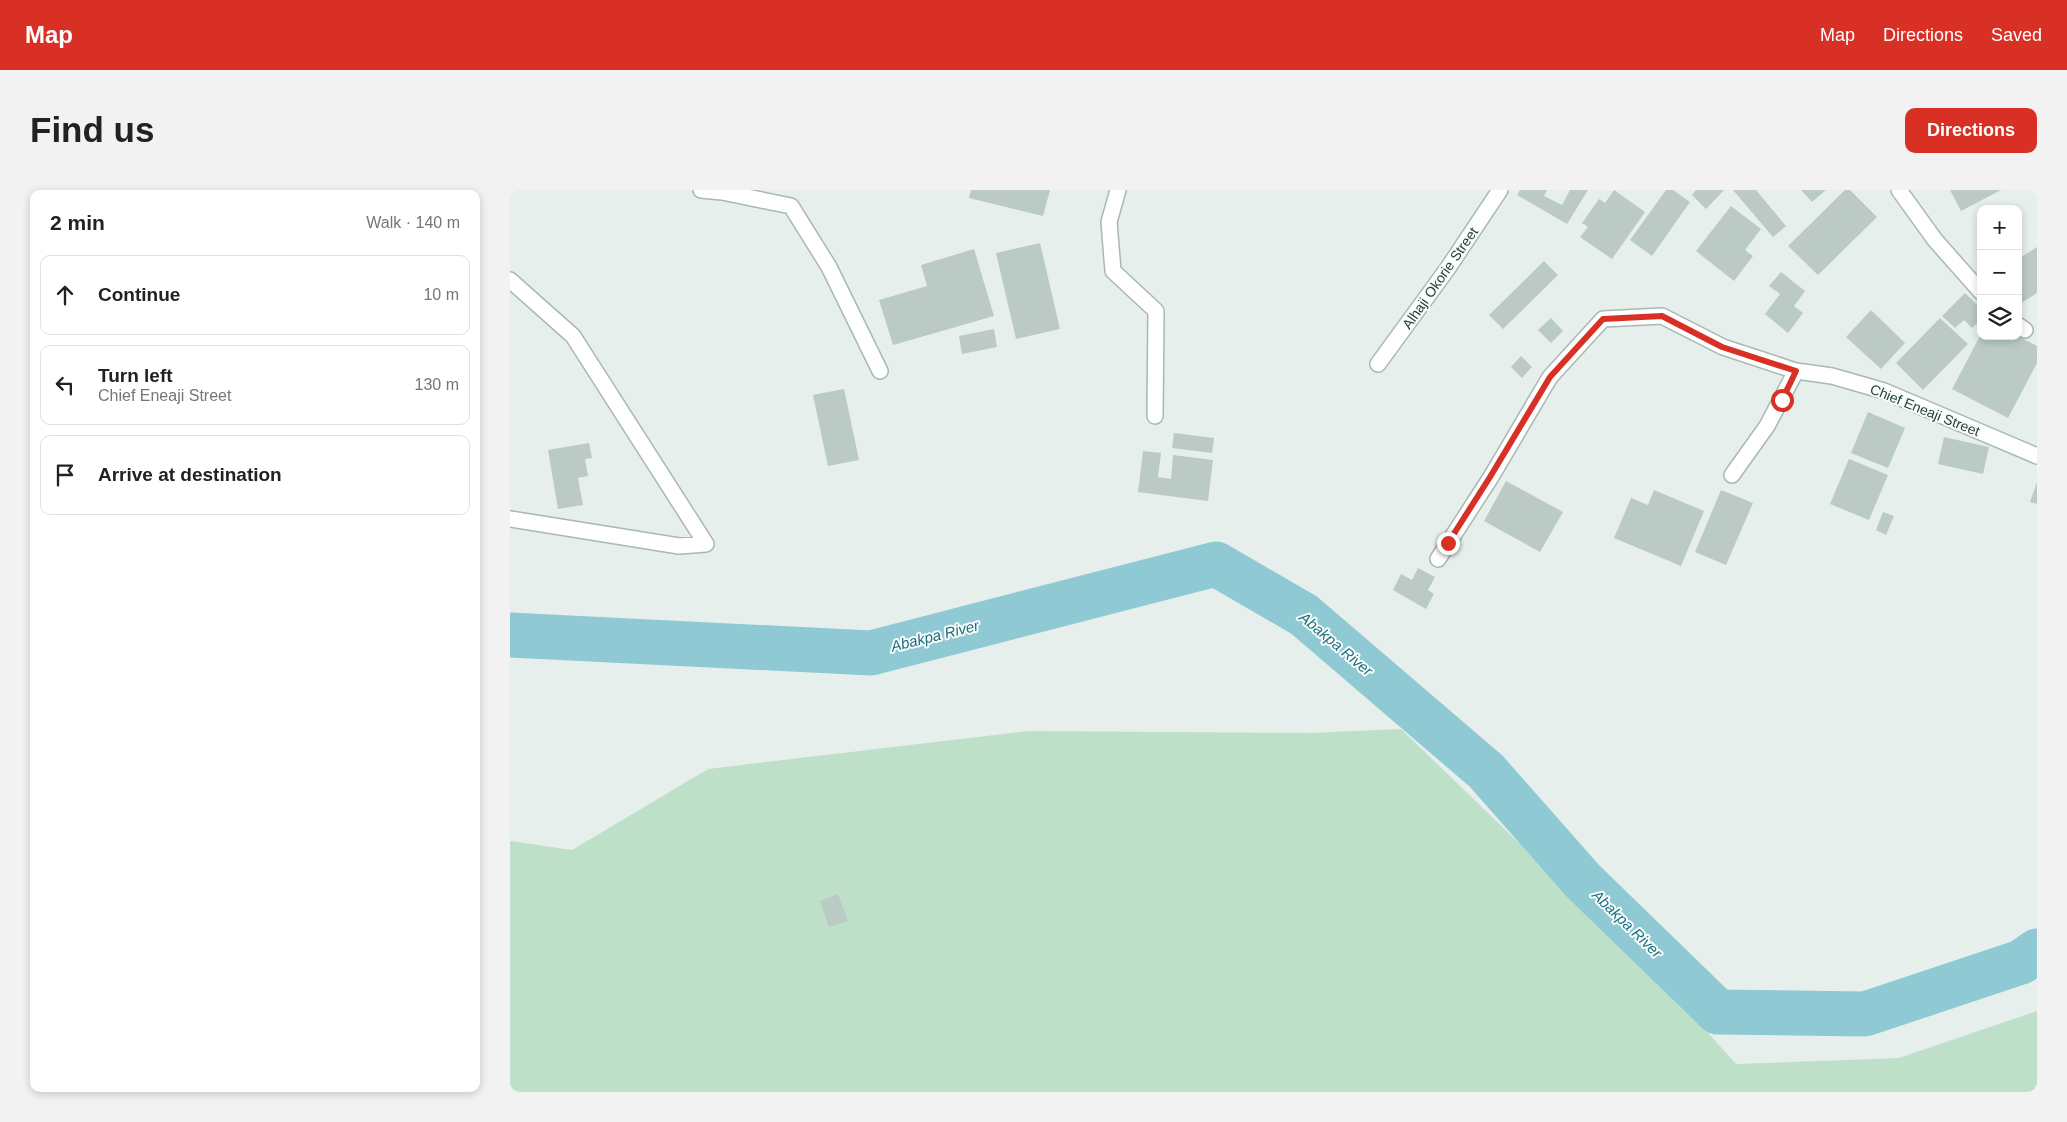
<!DOCTYPE html>
<html lang="en">
<head>
<meta charset="utf-8">
<style>
	:root { --surface:#fff; --page:#f2f2f2; --text:#222; --muted:#767676; --line:#e0e0e0; --accent:#d93025 }
	body { margin:0; font-family:Arial,sans-serif; background:var(--page); color:var(--text) }
	.controls { position:absolute; right:15px; top:15px; display:grid; overflow:hidden; border-radius:10px; box-shadow:0 2px 8px #0003 }
	.controls button { width:45px; height:45px; display:grid; place-items:center; padding:0; border:0; border-bottom:1px solid var(--line); background:var(--surface); color:var(--text); font:25px sans-serif }
	.stop { position:absolute; width:15px; height:15px; margin:-11px; border:4px solid #d93025; border-radius:50%; background:#fff }
	.stop.end { background:#d93025; border-color:#fff; box-shadow:0 1px 5px #0008 }
	.list { margin:0; padding:0; list-style:none }
	h2 { display:flex; justify-content:space-between; align-items:center; height:65px; margin:0; padding:0 20px; font-size:21px }
	h2 small { font-size:16px; font-weight:400; color:var(--muted) }
	.list li { display:grid; grid-template-columns:32px 1fr auto; gap:15px; align-items:center; box-sizing:border-box; height:80px; margin:0 10px 10px; padding:0 10px; border:1px solid var(--line); border-radius:10px }
	.list b { display:block; font-size:19px; white-space:nowrap }
	.list p { margin:0; font-size:16px; white-space:nowrap; color:var(--muted) }
	.list em { font-size:16px; font-style:normal; color:var(--muted) }
	.icon { flex:none; width:28px; height:28px; fill:none; stroke:currentColor; stroke-width:2; stroke-linecap:round; stroke-linejoin:round }
	.map { position:relative; flex:none; width:1527px; height:902px; overflow:hidden; border-radius:10px }
	header { display:flex; align-items:center; gap:30px; box-sizing:border-box; height:70px; padding:0 25px; background:var(--accent); color:#fff }
	header strong { font-size:24px }
	nav { display:flex; gap:28px; margin-inline-start:auto; font-size:18px }
	.intro { display:flex; align-items:center; justify-content:space-between; box-sizing:border-box; height:120px; padding:0 30px }
	h1 { margin:0; font-size:35px }
	.button { padding:12px 22px; border-radius:10px; background:var(--accent); color:#fff; font-size:18px; font-weight:700 }
	main { display:flex; gap:30px; padding:0 30px }
	aside { flex:1; background:var(--surface); border-radius:10px; box-shadow:0 2px 8px #0003 }
	.map>svg:first-child { display:block }
	.green { fill:#bfe0c8 }
	.lines { fill:none; stroke-linecap:round; stroke-linejoin:round }
	.river { stroke:#8ec9d4; stroke-width:45 }
	.building { fill:#bbcac4 }
	.street-casing { stroke:#a8b8b2; stroke-width:18 }
	.street { stroke:#fff; stroke-width:15 }
	.route { stroke:#d93025; stroke-width:6 }
	.labels { text-anchor:middle; stroke-width:4; stroke-linejoin:round; paint-order:stroke }
	.street-label { font-size:14px; fill:#24423a; stroke:#f7fbf9 }
	.water-label { font-size:15px; font-style:italic; fill:#1c6f80; stroke:#f7fbf9 }
</style>
</head>
<body>
<header>
<strong>Map</strong>
<nav><a>Map</a><a>Directions</a><a>Saved</a></nav>
</header>
<div class="intro"><h1>Find us</h1><a class="button">Directions</a></div>
<main>
<aside>
<h2>2 min<small>Walk · 140 m</small></h2>
<ul class="list">
<li><svg class="icon" aria-label="ahead" viewBox="0 0 24 24"><path d="M12 20V5M6 11l6-6 6 6"/></svg><div><b>Continue</b></div><em>10 m</em></li>
<li><svg class="icon" aria-label="left" viewBox="0 0 24 24"><path d="M17 20v-9H6M10 6l-5 5 5 5"/></svg><div><b>Turn left</b><p>Chief Eneaji Street</p></div><em>130 m</em></li>
<li><svg class="icon" aria-label="arrive" viewBox="0 0 24 24"><path d="M6 21V4h12l-3 4 3 4H6"/></svg><div><b>Arrive at destination</b></div></li>
</ul>
</aside>
<div class="map">
<svg width="1527" height="902" viewBox="0 0 1527 902">
	<rect width="100%" height="100%" fill="#e6efeb"/>
	<path class="green" d="M891,539L1149,788L1226,874L1389,868L1527,821V902H0V651L62,660L198,579L518,541L799,543Z"/>
	<g class="lines">
		<path class="river" d="M0,445L361,463L706,374L794,425L976,581L1073,691L1208,822L1355,824L1511,772L1527,761"/>
	</g>
	<path class="building" d="M461,0H540L533,26L459,8Z
		M1010,0H1037L1034,6L1052,15L1060,0H1078L1057,34L1007,5Z
		M1104,0L1135,22L1102,69L1070,47L1078,37L1072,33L1089,9L1095,13Z
		M1156,0H1163L1180,12L1142,66L1120,50Z
		M1186,0H1214L1196,19L1182,5Z
		M1223,0H1246L1276,36L1263,47Z
		M1291,0H1316L1302,12Z
		M1335,0H1340L1367,27L1308,85L1278,56Z
		M1440,0H1491L1451,21Z
		M1221,16L1251,39L1235,60L1243,66L1224,91L1186,61Z
		M530,53L550,139L506,149L486,63Z
		M1527,57V103L1508,115V69Z
		M464,59L484,126L383,155L369,110L417,96L411,75Z
		M1034,71L1048,85L993,139L979,125Z
		M1271,82L1295,101L1284,116L1293,123L1278,143L1255,124L1270,104L1259,96Z
		M1455,103L1471,119V130L1462,138L1454,130L1445,138L1432,126Z
		M1361,120L1395,153L1371,179L1336,147Z
		M1041,128L1053,141L1041,153L1028,140Z
		M1430,128L1458,154L1413,200L1386,173Z
		M484,139L487,157L452,164L449,146Z
		M1470,146H1508L1527,156V173L1498,228L1442,199Z
		M1011,166L1022,177L1012,188L1001,177Z
		M334,199L349,270L318,276L303,205Z
		M1358,222L1395,238L1378,278L1341,263Z
		M664,243L704,248L702,263L662,258Z
		M1434,247L1479,257L1473,284L1428,274Z
		M79,253L82,268L75,269L78,286L68,288L73,315L48,319L38,260Z
		M633,261L651,263L648,287L661,289L663,265L703,270L698,311L628,302Z
		M1339,269L1378,285L1359,330L1320,314Z
		M996,291L1053,322L1030,362L974,331Z
		M1527,292V314L1520,312Z
		M1144,300L1194,321L1171,376L1104,348L1121,308L1138,315Z
		M1211,300L1243,313L1216,375L1185,362Z
		M1373,322L1384,326L1376,345L1366,340Z
		M908,378L925,387L918,400L924,404L916,419L883,400L891,384L902,390Z
		M328,704L338,731L319,737L310,711Z"/>
	<g class="lines">
		<defs>
			<path id="street" d="M191,0L212,2L281,16L319,77L370,181
				M608,0L599,32L603,81L646,121L645,226
				M1389,0L1425,50L1471,102
				M0,90L63,146L196,354L169,356L0,329
				M1508,135L1515,140
				M868,174L938,78L990,0
				M1222,285L1257,236L1286,181
				M928,369L981,287L1040,187L1093,129L1152,126L1213,157L1286,181L1322,186L1374,201L1527,266"/>
		</defs>
		<use href="#street" class="street-casing"/>
		<use href="#street" class="street"/>
	</g>
	<g class="lines">
		<path class="route" d="M938,353L980,287L1040,187L1093,129L1152,126L1212,157L1286,181L1272,210"/>
	</g>
	<g class="labels">
		<g class="street-label">
			<text transform="translate(930 88) rotate(-55)" y="5">Alhaji Okorie Street</text>
			<text transform="translate(1415 220) rotate(22)" y="5">Chief Eneaji Street</text>
		</g>
		<g class="water-label">
			<text transform="translate(425 446) rotate(-14)" y="5">Abakpa River</text>
			<text transform="translate(826 454) rotate(40)" y="5">Abakpa River</text>
			<text transform="translate(1117 734) rotate(44)" y="5">Abakpa River</text>
		</g>
	</g>
</svg>
<div class="controls">
<button>+</button>
<button>−</button>
<button><svg class="icon" aria-label="layers" viewBox="0 0 24 24"><path d="M12 4l9 5-9 5-9-5zM3 14l9 5 9-5"/></svg></button>
</div>
<div class="stop" style="left:1272px;top:210px"></div>
<div class="stop end" style="left:938px;top:353px"></div>
</div>
</main>
</body>
</html>
